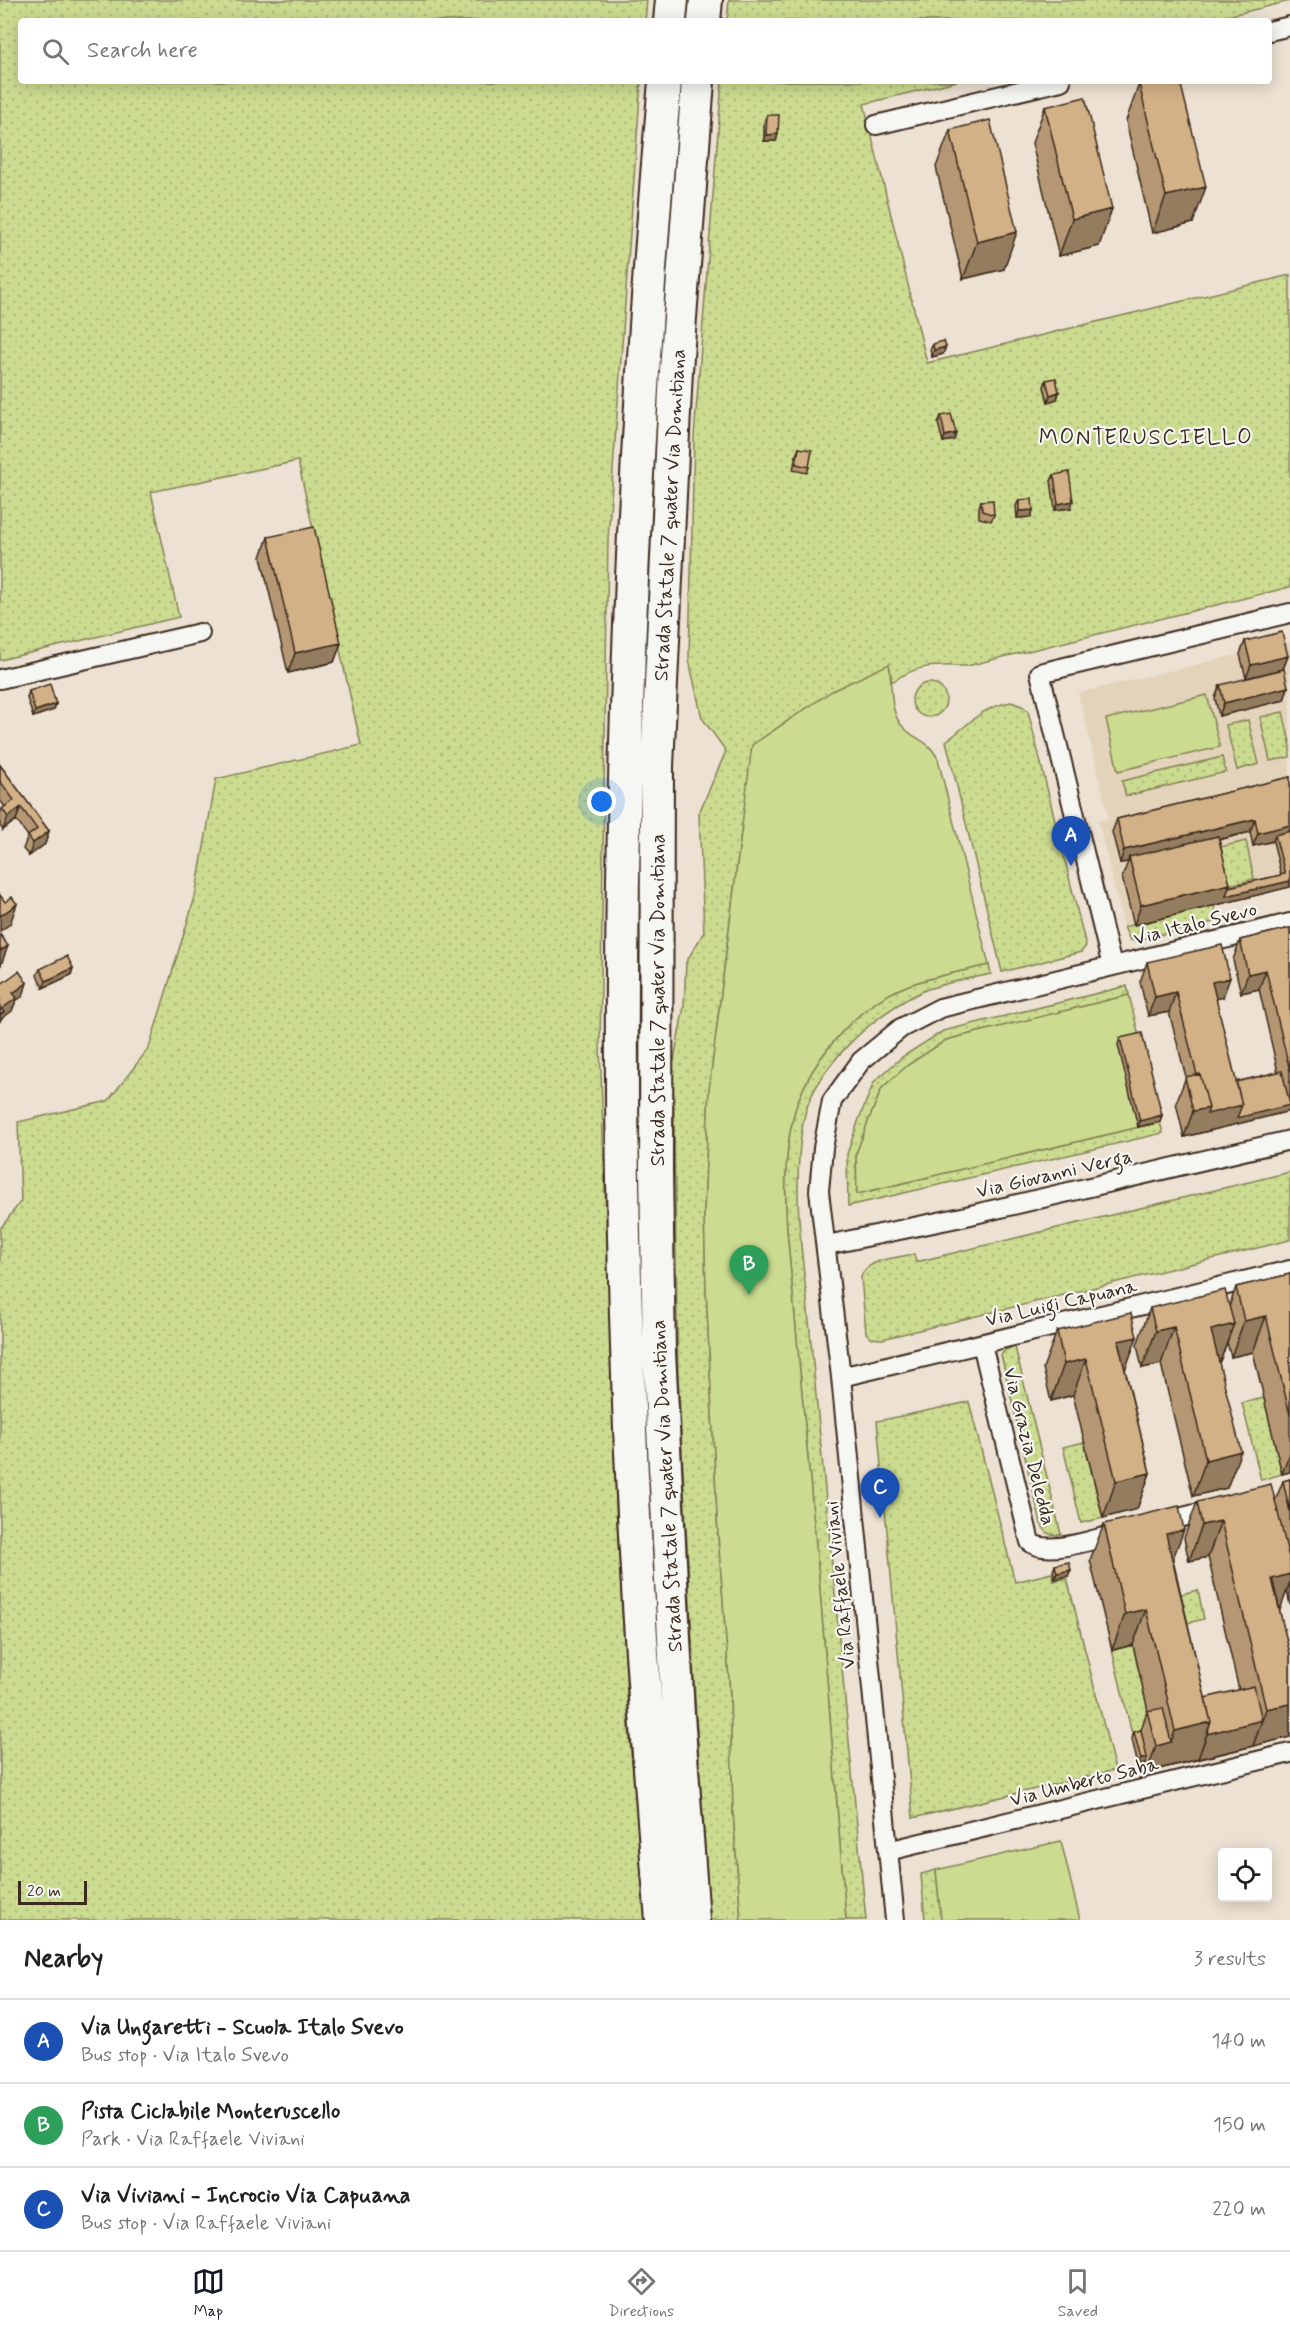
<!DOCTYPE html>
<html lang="en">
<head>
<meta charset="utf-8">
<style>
	:root { --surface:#fff; --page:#f2f2f2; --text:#222; --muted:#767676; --line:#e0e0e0; --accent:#111827 }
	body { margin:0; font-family:Mynerve,sans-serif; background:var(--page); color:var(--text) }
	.controls { position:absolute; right:18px; bottom:18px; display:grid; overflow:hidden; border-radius:6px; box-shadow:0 3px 15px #0003 }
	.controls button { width:54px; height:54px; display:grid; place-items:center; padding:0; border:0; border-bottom:2px solid var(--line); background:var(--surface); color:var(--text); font:30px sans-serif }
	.scale { position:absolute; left:18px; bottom:15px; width:69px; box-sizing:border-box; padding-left:6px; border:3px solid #3b2a1e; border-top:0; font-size:16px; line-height:21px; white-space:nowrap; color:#3b2a1e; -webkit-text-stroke:4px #f6f6f2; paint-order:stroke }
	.you { position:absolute; left:602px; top:802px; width:21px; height:21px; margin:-15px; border:4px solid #fff; border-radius:50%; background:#1a73e8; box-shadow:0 0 0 9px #1a73e833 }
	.badge { display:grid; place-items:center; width:39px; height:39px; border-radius:50%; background:var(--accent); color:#fff; font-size:20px; font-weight:700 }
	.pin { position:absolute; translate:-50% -50px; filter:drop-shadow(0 2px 3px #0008) }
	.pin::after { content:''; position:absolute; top:32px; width:21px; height:18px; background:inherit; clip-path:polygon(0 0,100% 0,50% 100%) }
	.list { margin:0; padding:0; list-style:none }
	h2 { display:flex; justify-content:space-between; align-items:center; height:78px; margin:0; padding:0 24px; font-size:26px }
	h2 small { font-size:20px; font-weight:400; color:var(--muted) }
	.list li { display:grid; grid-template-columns:39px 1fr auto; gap:18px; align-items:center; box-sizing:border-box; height:84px; padding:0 24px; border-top:2px solid var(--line) }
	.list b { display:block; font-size:22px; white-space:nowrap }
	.list p { margin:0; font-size:20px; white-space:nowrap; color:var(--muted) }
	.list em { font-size:20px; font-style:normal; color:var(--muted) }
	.icon { flex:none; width:33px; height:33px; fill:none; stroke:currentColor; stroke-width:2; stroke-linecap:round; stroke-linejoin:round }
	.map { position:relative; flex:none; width:1290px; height:1920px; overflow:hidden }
	.search { position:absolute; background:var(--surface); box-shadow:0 3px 15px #0003; left:18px; right:18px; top:18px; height:66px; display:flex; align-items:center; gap:15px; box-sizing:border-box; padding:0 21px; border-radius:6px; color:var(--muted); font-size:22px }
	.sheet { height:330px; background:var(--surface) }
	nav { display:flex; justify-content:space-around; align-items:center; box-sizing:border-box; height:84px; border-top:2px solid var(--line); background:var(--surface); font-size:16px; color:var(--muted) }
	nav a { display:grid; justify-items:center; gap:3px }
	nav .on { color:var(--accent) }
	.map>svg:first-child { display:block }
	.built { fill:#e4d3bb }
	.grass { fill:url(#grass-dots); stroke:#838256; stroke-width:1.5 }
	.green { fill:#cbdb8f; stroke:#838256; stroke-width:1.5 }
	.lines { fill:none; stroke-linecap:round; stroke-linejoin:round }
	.minor-casing { stroke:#3b2a1e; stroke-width:22 }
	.trunk-casing { stroke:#3b2a1e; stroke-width:36 }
	.minor { stroke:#f6f6f2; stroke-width:18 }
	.trunk { stroke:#f6f6f2; stroke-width:32 }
	.wall { fill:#b59873; stroke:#3b2a1e; stroke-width:1.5; fill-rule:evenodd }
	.shaded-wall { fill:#947c5e; stroke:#3b2a1e; stroke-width:1.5 }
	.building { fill:#d3b186; stroke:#3b2a1e; stroke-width:1.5 }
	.labels { text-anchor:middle; stroke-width:4.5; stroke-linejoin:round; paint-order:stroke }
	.street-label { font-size:20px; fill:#3b2a1e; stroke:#f6f6f2 }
	.quarter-label { font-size:22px; letter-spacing:1.5px; fill:#3b2a1e; stroke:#f6f6f2 }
</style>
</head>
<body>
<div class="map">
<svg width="1290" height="1920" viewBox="0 0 1290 1920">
	<defs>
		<pattern id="grass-dots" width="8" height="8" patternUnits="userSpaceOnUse" patternTransform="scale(1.5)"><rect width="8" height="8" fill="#cbdb8f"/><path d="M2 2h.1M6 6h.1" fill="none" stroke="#afbc7b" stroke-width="1.8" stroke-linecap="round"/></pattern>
	</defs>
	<rect width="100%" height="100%" fill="#ece1d2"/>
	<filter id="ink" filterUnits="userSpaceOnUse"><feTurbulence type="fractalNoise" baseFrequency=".0167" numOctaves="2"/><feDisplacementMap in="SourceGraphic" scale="12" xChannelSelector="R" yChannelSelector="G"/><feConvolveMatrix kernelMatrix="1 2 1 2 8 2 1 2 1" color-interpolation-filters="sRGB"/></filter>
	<g filter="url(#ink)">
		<path class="built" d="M1290,642V887L1124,927L1098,821L1109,818L1078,693Z"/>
		<path class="grass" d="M0,0H647L645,21H21V81H641L608,539L600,1045L616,1505L630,1743L647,1913L646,1920H0V1229L21,1201L18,1122L108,1101L149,1048L195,897L216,779L361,745L298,461L151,492L179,617L0,660Z
			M729,0H1290V1L1207,21H727Z
			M722,81H957L864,104L927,363L1290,275V587L967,666C935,666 920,663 892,682L889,664L742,824L709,1090L704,1212L706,1288L718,1535L730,1692L733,1811L741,1920H710L696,1716L678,1374L673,1065L684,1006L686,962L704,932L699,813L726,751L702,718L689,660L694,437Z
			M912 700a17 17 0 1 1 34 0a17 17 0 1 1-34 0Z
			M1011,702L1022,706L1028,711L1086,946L1081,952L1002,972L946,741C972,723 977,709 1011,702Z
			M1283,712L1290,742V757L1270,761L1260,717Z
			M1248,720L1259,764L1237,770L1226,725Z
			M1222,757L1226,772L1126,796L1122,781Z
			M1246,841L1254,879L1225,886L1216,848Z
			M1214,905L1218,921L1135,941L1130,940L1124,927Z
			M989,965L991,974C970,979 940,983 921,992C873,1015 812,1069 803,1123C793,1181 800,1243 807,1300L866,1920H846L819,1578L787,1231C785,1195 784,1158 792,1122C804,1066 855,1005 909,985C934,976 963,971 989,965Z
			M1127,986L1129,995L946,1040L908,1065L882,1088L868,1122L856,1154L857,1194L1160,1122L1163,1133L848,1206L847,1154L859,1119L874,1082L902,1057L943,1031Z
			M1290,1172V1240L882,1339L871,1338L866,1333L861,1277C867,1258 897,1258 914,1254L916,1262Z
			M1015,1347L1061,1534C1050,1537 1046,1533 1041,1524L1001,1355L1005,1350Z
			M1264,1398L1282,1474L1261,1480L1242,1403Z
			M969,1402L1015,1582L1052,1573L1054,1581L1067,1578L1115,1770L913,1818L877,1421Z
			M1084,1442L1103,1518L1081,1523L1063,1447Z
			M1198,1590L1204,1619L1183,1624L1177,1595Z
			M1133,1645L1154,1733L1133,1738L1112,1650Z
			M936,1870L941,1920H925L921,1874Z"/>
		<path class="green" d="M889,664C893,684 888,713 904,728C917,741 929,740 938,759L989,965C963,971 934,976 909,985C855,1005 804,1066 792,1122C784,1158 785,1195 787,1231L819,1578L846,1920H741L733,1811L730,1692L718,1535L706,1288L704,1212L709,1090L752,745L832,691Z
			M1207,695L1220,747L1118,771L1106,719Z
			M1129,995L1160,1122L857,1194L856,1154L868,1122L882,1088L908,1065L946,1040Z
			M1061,1841L1080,1920H941L936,1870Z"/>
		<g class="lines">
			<defs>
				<path id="minor" d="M1269,31L1290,26
					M876,125L1061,81
					M0,679L200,633
					M1112,966L1040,673L1290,613
					M827,1245L962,1217L1290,1140
					M982,1344L1030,1542C1047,1557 1101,1537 1122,1532
					M841,1377L1290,1270
					M1158,1523L1216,1509
					M888,1851L1290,1753
					M895,1920L841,1377L819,1191L823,1148L832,1101L861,1061L901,1028L940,1008L1290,923"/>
				<path id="trunk" d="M670,21L672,0
					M704,21L706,0
					M662,1920C646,1730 633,1538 627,1347C613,926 628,501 665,81
					M693,1920L678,1714L659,1352L656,1170L657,766L676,370L698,81"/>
			</defs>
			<use href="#minor" class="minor-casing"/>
			<use href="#trunk" class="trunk-casing"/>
			<use href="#minor" class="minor"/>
			<use href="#trunk" class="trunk"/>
		</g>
		<path class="wall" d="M1139,84L1193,223L1152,233L1126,121Z
			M1045,107L1099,246L1059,256L1032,143Z
			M767,115L778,134L776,141H764V122Z
			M950,130L1004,269L963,279L936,167Z
			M933,344L943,354L932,357L930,350Z
			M1046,380L1059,392L1057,399L1048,402L1044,387Z
			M941,416L956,433L954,440L943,442L938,423Z
			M799,448L809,467L807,473L793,470L796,455Z
			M1054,475L1071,508L1055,510L1051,481Z
			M1019,500L1033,510L1031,517L1017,518L1016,506Z
			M981,501L994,515L991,521L979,518V507Z
			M268,537L341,643L334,662L288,673L261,557Z
			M1245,641L1288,656L1283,669L1246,678L1240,654Z
			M1220,685L1288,687L1284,700L1219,716L1215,698Z
			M29,691L56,704L54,710L33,717L27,698Z
			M0,765L49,831L45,844L29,856L23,849L28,836L16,820L3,830L0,826V813L2,809L5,807L0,800Z
			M1290,777V887L1134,925L1122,877L1128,862L1120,863L1112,832L1117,819ZM1250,832L1253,846L1273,841L1281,875L1229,887L1219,840Z
			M1290,928V1111L1184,1137L1176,1103L1186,1077L1169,1012L1148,1016L1140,982L1147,962L1223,997L1216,999L1236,1082L1278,1072L1259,989L1241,993L1233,960L1240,940Z
			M73,968L71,975L43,988L37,975L40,969Z
			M1120,1038L1162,1115L1160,1122L1138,1127L1118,1045Z
			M1290,1274V1472L1282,1474L1253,1352L1231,1357L1227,1342L1220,1361H1219L1227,1488L1193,1496L1161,1364L1142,1368L1137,1345L1150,1308L1229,1307L1236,1287Z
			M1057,1331L1137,1337L1125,1369L1150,1473L1137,1509L1103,1518L1073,1395L1051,1401L1043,1368Z
			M1290,1479V1605L1287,1591L1279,1610L1290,1654V1737L1147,1772L1145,1764L1138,1766L1132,1739L1134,1732L1141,1730L1147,1711H1148L1133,1645L1112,1650L1090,1560L1104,1524L1173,1560L1205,1698L1239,1690L1208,1557L1189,1561L1184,1538L1197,1502L1275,1501L1283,1481Z
			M1055,1565L1068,1576L1055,1579L1053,1571Z"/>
		<path class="shaded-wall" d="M778,134L776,141H764L766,135Z
			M1206,187L1193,223L1152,233L1166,196Z
			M1112,209L1099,246L1059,256L1072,219Z
			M1017,232L1004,269L963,279L977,242Z
			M946,347L943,354L932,357L934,350Z
			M1059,392L1057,399L1048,402L1050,395Z
			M956,433L954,440L943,442L945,436Z
			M1073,501L1071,508L1055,510L1058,504Z
			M1033,510L1031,517L1017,518L1019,511Z
			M341,643L334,662L288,673L295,653Z
			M1288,656L1283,669L1246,678L1251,665Z
			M1288,687L1284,700L1219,716L1224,703Z
			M56,704L54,710L33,717L35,711Z
			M21,807L16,820L3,830L8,817Z
			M1255,819L1250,832L1130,861L1129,857L1128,862L1120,863L1124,850Z
			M1290,825V837L1275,835L1273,841L1253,846L1258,833Z
			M49,831L45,844L29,856L33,843Z
			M1290,881V887L1134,925L1141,905L1230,884L1226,896Z
			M17,904L10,924L0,931V916Z
			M8,946L1,965L0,966V951Z
			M73,968L71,975L43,988L46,981Z
			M1266,970L1259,989L1241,993L1248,974Z
			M1230,978L1223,997L1205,1002L1212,982Z
			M27,983L23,996L16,1001L12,1011L1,1019L0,1022V1013L1,1009L13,993Z
			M1176,992L1169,1012L1148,1016L1155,997Z
			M1242,1105H1290V1111L1184,1137L1193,1111L1209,1108Z
			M1162,1115L1160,1122L1138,1127L1140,1121Z
			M1266,1316L1253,1352L1231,1357L1244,1321Z
			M1234,1324L1220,1361L1198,1366L1211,1330Z
			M1174,1327L1161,1364L1142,1368L1156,1331Z
			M1137,1337L1124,1373L1118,1341Z
			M1086,1359L1073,1395L1051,1401L1064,1364Z
			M1241,1451L1227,1488L1193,1496L1206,1460Z
			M1290,1453V1472L1282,1474Z
			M1150,1473L1137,1509L1103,1518L1116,1481Z
			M1221,1521L1208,1557L1189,1561L1202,1525Z
			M1184,1530L1170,1566L1166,1534Z
			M1071,1570L1068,1576L1055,1579L1057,1573Z
			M1290,1574V1582L1280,1610L1272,1579Z
			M1146,1609L1133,1645L1112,1650L1125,1614Z
			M1290,1704V1737L1253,1746L1266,1709Z
			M1262,1720L1253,1746L1198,1759L1207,1734Z
			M1211,1722L1198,1759L1147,1772L1156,1746L1171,1742L1175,1731Z
			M1147,1758L1145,1764L1138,1766L1141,1759Z"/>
		<path class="building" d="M1152,81H1180L1206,187L1166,196L1139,84Z
			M1085,97L1112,209L1072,219L1045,107Z
			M767,115H779L778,134L766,135Z
			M990,120L1017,232L977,242L950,130Z
			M944,341L946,347L934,350L933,344Z
			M1056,378L1059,392L1050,395L1046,380Z
			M951,414L956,433L945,436L941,416Z
			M799,448L812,450L809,467L796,464Z
			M1069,472L1073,501L1058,504L1054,475Z
			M1032,499L1033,510L1019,511V500Z
			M993,500L994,515L982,511L981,501Z
			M314,527L341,643L295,653L268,537Z
			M1282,632L1288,656L1251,665L1245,641Z
			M1284,669L1288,687L1224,703L1220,685Z
			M50,684L56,704L35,711L29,691Z
			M0,765L49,831L33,843L28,836L37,829L21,807L8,817L2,809L14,800L0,781Z
			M1290,777V825L1258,833L1255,819L1124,850L1117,819Z
			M1290,831V881L1226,896L1229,887L1285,874L1275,835Z
			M1218,836L1230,884L1141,905L1129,857Z
			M0,895L5,902L12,897L17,904L0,916Z
			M1290,928V1071L1266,970L1248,974L1240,940Z
			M0,934L8,946L0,951Z
			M1222,945L1230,978L1212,982L1242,1105L1207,1114L1209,1108L1200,1074L1197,1075L1176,992L1155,997L1147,962Z
			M67,956L73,968L46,981L40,969Z
			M19,971L27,983L13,993L17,998L1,1009L4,1012L0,1015V985Z
			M1142,1033L1162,1115L1140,1121L1120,1038Z
			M1282,1071L1290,1105L1237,1118L1242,1105L1236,1082Z
			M1200,1074L1209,1108L1193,1111L1185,1077Z
			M1290,1274V1415L1266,1316L1244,1321L1236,1287Z
			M1225,1290L1234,1324L1211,1330L1241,1451L1206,1460L1174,1327L1156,1331L1150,1308Z
			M1131,1313L1137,1337L1118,1341L1150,1473L1116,1481L1086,1359L1064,1364L1057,1331Z
			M1290,1479V1512L1283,1481Z
			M1271,1484L1290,1562V1574L1272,1579L1290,1654V1704L1266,1709L1221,1521L1202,1525L1197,1502Z
			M1179,1506L1184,1530L1166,1534L1211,1722L1175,1731L1146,1609L1125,1614L1104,1524Z
			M1069,1562L1071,1570L1057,1573L1055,1565Z
			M1254,1686L1262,1720L1207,1734L1211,1722L1205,1698Z
			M1163,1708L1171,1742L1156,1746L1147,1711Z
			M1141,1730L1147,1758L1141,1759L1134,1732Z"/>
	</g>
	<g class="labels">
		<g class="street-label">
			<text transform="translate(669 515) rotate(-87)" y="7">Strada Statale 7 quater Via Domitiana</text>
			<text transform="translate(1195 923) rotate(-14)" y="7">Via Italo Svevo</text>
			<text transform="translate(657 1000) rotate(-90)" y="7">Strada Statale 7 quater Via Domitiana</text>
			<text transform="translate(1054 1173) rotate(-13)" y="7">Via Giovanni Verga</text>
			<text transform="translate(1061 1302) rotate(-13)" y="7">Via Luigi Capuana</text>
			<text transform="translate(1030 1446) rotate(76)" y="7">Via Grazia Deledda</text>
			<text transform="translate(666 1486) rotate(-93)" y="7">Strada Statale 7 quater Via Domitiana</text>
			<text transform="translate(839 1585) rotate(-96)" y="7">Via Raffaele Viviani</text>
			<text transform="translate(1084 1781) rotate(-14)" y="7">Via Umberto Saba</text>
		</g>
		<g class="quarter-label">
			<text x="1146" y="444">MONTERUSCIELLO</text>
		</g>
	</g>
</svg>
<div class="controls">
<button><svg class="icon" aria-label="locate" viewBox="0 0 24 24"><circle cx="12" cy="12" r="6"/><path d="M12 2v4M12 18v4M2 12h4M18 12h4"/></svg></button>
</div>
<div class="scale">20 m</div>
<div class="you"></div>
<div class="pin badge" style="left:1071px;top:866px;background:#1a4fb4">A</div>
<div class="pin badge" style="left:749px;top:1295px;background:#2e9e5b">B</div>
<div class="pin badge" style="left:880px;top:1518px;background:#1a4fb4">C</div>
<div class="search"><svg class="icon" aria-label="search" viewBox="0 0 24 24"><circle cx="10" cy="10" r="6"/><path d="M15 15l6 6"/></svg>Search here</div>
</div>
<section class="sheet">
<h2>Nearby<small>3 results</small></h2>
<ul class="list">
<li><span class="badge" style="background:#1a4fb4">A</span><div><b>Via Ungaretti - Scuola Italo Svevo</b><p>Bus stop · Via Italo Svevo</p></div><em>140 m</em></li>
<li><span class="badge" style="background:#2e9e5b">B</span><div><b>Pista Ciclabile Monteruscello</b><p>Park · Via Raffaele Viviani</p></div><em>150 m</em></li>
<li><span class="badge" style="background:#1a4fb4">C</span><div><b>Via Viviani - Incrocio Via Capuana</b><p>Bus stop · Via Raffaele Viviani</p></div><em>220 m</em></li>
</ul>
</section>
<nav>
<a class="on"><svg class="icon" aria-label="map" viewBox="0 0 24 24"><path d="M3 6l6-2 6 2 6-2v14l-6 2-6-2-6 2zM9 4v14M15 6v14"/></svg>Map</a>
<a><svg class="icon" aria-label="directions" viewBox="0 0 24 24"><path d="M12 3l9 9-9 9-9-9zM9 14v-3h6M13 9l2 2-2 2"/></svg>Directions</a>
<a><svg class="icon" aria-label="saved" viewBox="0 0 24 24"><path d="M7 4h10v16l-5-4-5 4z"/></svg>Saved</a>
</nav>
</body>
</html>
